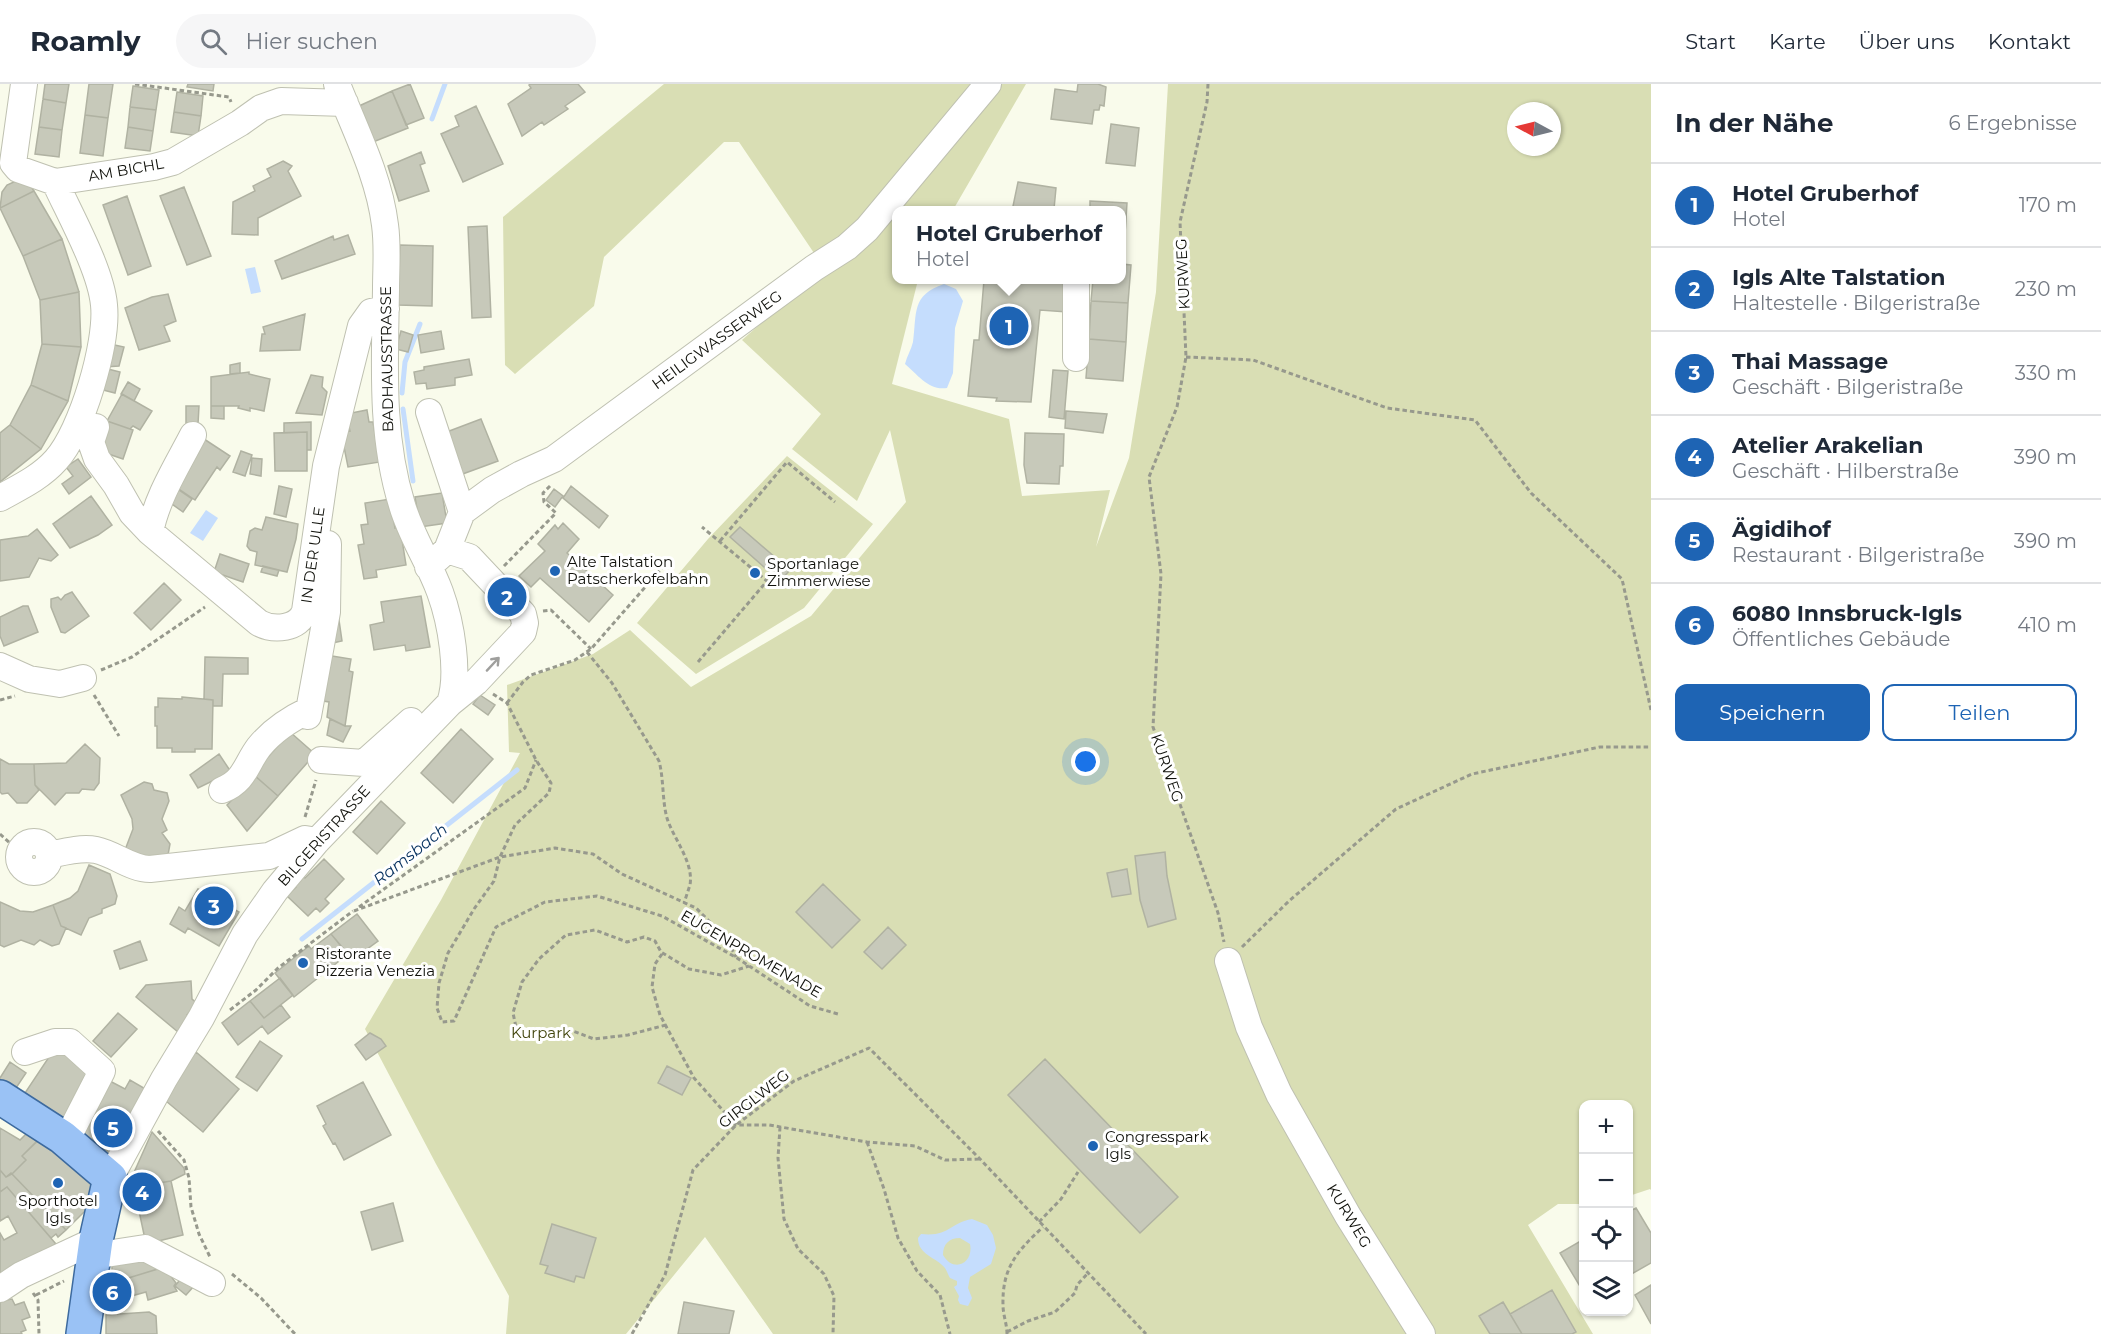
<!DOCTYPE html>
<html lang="de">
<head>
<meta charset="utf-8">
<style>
	:root { --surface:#fff; --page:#f6f6f7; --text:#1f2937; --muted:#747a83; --line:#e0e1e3; --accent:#1e64b4 }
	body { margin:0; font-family:Montserrat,sans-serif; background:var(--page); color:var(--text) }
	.controls { position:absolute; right:18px; bottom:18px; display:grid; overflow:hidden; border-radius:12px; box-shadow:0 2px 4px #0004 }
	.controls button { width:54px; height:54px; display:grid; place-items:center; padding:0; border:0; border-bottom:2px solid var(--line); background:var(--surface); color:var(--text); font:30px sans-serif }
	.compass { position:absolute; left:1507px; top:18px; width:54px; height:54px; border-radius:50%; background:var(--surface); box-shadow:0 2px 4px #0004; rotate:277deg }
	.you { position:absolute; left:1086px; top:678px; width:21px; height:21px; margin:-15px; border:4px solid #fff; border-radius:50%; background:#1a73e8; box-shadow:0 0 0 9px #1a73e833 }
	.badge { display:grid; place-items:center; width:39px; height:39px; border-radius:50%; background:var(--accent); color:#fff; font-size:20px; font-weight:700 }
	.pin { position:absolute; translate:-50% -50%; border:3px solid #fff; box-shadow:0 2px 6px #0006 }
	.popup { position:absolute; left:892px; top:122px; width:234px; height:78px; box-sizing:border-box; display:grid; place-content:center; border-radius:12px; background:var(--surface); filter:drop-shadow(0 2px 4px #0005); font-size:20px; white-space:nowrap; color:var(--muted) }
	.popup b { font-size:22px; color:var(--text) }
	.popup::after { content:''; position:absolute; left:50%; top:100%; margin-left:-12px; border:12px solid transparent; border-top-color:var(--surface) }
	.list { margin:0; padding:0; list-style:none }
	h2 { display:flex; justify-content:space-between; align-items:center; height:78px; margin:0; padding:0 24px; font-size:26px }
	h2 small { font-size:20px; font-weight:400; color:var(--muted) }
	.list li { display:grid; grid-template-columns:39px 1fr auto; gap:18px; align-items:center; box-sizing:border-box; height:84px; padding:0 24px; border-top:2px solid var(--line) }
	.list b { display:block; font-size:22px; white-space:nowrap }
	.list p { margin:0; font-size:20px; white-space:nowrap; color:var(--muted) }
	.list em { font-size:20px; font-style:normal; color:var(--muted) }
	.actions { display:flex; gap:12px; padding:18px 24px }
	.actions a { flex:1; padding:14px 0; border:2px solid var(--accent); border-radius:12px; text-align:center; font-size:21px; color:var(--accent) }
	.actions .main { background:var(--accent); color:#fff }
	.icon { flex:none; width:33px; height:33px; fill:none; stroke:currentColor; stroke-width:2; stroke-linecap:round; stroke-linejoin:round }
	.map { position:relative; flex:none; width:1651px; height:1250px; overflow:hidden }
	header { display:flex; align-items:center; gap:36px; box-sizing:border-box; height:84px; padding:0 30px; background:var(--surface); border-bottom:2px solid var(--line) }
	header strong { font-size:28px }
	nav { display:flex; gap:33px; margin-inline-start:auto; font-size:21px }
	.search { width:420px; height:54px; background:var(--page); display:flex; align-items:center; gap:15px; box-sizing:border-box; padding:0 21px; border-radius:33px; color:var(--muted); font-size:22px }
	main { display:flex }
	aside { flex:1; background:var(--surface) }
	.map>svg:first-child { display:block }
	.green { fill:#d9deb4; fill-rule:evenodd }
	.water { fill:#c5ddfd; fill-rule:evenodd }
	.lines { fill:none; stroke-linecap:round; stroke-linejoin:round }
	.stream { stroke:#c5ddfd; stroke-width:5 }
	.building { fill:#c7c9ba; stroke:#b0b2a2; stroke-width:1.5 }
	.minor-casing { stroke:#bfc1b1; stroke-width:28 }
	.major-casing { stroke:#3d6a9e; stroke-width:36 }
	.path { stroke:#97998d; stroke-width:3; stroke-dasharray:4.5 3; stroke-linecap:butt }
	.minor { stroke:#fff; stroke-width:26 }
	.major { stroke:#9ac2f5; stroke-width:33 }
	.oneway { stroke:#9f9f9d }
	.poi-dot { fill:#1e64b4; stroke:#fff; stroke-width:2 }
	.labels { text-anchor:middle; stroke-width:6; stroke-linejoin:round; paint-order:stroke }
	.street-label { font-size:15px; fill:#0f100a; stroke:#fff }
	.poi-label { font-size:15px; fill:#0f100a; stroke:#fff; text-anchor:start }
	.park-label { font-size:15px; fill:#43460e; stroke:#fff }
	.water-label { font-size:16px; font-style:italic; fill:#093361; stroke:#fff }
</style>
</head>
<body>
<header>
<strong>Roamly</strong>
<div class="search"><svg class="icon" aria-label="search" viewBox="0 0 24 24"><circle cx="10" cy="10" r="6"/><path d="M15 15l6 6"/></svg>Hier suchen</div>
<nav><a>Start</a><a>Karte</a><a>Über uns</a><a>Kontakt</a></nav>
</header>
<main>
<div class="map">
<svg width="1651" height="1250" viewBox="0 0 1651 1250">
	<rect width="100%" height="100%" fill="#f9fbeb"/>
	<path class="green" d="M664,0H978L848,153L816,172L739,58H724L604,173L594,222L515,290L505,281L503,133Z
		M995,0H1026L953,126L896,127V196H918L892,300L1009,335L1022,412L1110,406L1096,463L1129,374L1156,208L1168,0H1651V1106L1650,1105L1629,1112L1628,1020H1584L1583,1120H1558L1528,1141L1593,1250H773L705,1153L626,1250H506L509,1212L436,1080L365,945L441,816L520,669L509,668L507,601L593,570L630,546L691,603L811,532L906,418L890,346L857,417L792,365L821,330L742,256L792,212ZM1516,27H1552V63H1516Z
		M787,372L873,440L804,524L696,590L637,539L708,455Z"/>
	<path class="water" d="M255,183L261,208L251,210L245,185Z
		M944,200L956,205L963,217L955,244L953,289L947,304C929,307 918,291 905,280C907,272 911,266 913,258C917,229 911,211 944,200Z
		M206,426L218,434L203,457L190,449Z
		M972,1135L987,1141L993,1151L996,1164L991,1180L970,1193L968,1204L972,1214L968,1222L960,1220L958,1216L959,1212L954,1203L957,1201V1197L950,1194C948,1191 947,1187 945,1184C936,1173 918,1171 918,1154L921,1150C950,1153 949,1139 972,1135ZM960,1154L970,1160C974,1180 953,1189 943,1171C943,1160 949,1154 960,1154Z"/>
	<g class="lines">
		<path class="stream" d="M432,35L445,0
			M402,309L405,278L420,240
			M403,325L413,397
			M302,855L517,686"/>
	</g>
	<path class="building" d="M45,0H69L66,19L43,15Z
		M89,0H113L108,34L85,31Z
		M188,0H214L213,7L187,3Z
		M410,0L424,34L406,41L392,7Z
		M530,0H578L585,8L565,22L568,25L544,41L542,38L522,52L508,20L531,4L529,1Z
		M1078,0H1098L1106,3L1104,22L1100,21L1099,26H1094L1092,40L1051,35L1055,5L1077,8Z
		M133,2L159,6L156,26L130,23Z
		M392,7L408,44L373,58L359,22Z
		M177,8L203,12L201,32L174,28Z
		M43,15L66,19L62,46L39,43Z
		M476,22L503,80L463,98L441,50L459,42L455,32Z
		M130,23L156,26L153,47L128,43Z
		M174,28L201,32L198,52L171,48Z
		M85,31L108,34L103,72L80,69Z
		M1111,40L1139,44L1135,82L1106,79Z
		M39,43L62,46L59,73L35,70Z
		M128,43L153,47L150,67L125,64Z
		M421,68L425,79L420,81L429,107L399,117L388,82Z
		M283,77L292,82L288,87L301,112L258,134V151L232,150L233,118L255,107L253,102L271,93L267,85Z
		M16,97L28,98L34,107L0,124L2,108L7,101Z
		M1018,98L1056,104L1054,125L1012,127Z
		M184,103L211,172L187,181L160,112Z
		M34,107L62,155L23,172L0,124Z
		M127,112L151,182L128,191L103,121Z
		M1090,117L1127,119L1125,150H1122V127H1090Z
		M487,142L491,233L472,234L468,143Z
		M348,151L355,170L282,195L275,177L333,152L334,156Z
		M62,155L79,208L40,216L23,172Z
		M400,161L433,162L432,222L398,221Z
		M1122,180L1131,181L1128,219L1091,217L1093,196H1122Z
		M984,196H1071L1067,228L1040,226L1031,318L996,317L997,314L968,312L974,256H979Z
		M79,208L81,263L42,260L40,216Z
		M168,210L176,237L164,242L170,257L139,266L125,224L152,213Z
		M1091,217L1128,219L1126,258L1089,255Z
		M305,230L300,266L260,267L262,250H265L263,243Z
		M401,247L413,251L408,268L396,265Z
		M441,247L444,265L421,269L418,251Z
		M1089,255L1126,258L1123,297L1086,294Z
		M42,260L81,263L68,317L31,301Z
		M110,260L124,263L119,282L105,283Z
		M469,275L472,291L455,294V301L427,305L426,299L416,300L414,288L424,286V283Z
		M240,279V289L230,290V281Z
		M104,284L120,288L115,309L99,305Z
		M1053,286L1068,287L1064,335L1049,333Z
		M249,288V290L270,295L264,327L250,324V327L238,324L239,322H211V293Z
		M311,291L323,293L322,303L327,308L322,331L296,329Z
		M128,298L140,305L134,317L121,310Z
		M31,301L68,317L41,365L10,341Z
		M122,310L152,327L140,346L133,342L130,345L107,337Z
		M186,322H199L198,340L186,339Z
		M211,322H224V335L211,334Z
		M367,326L369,338H373L380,378L348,383L341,348L350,347L346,330Z
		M1066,327L1107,330L1103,349L1065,344Z
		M481,335L498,377L460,391L444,349Z
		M107,337L133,346L123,375L97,366Z
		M311,338V366H307V348L284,349V339Z
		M10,341L41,365L0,398V349Z
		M307,348V387H275L274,349Z
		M1025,349L1064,350L1063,382H1060L1059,400L1027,399L1024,381Z
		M204,355L230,372L220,386L217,383L195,416L173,401Z
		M241,367L252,371L245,392L233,388Z
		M252,374L262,375L261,392L250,390Z
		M78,375L91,393L69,410L62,400L73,392L66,383Z
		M173,402L192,415L183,428L165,415Z
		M279,402L292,405L286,433L274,430Z
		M571,402L608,432L599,444L563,414Z
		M554,405L563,412L555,423L546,416Z
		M442,409L447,439L420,443L415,413Z
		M91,412L112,441L98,451L70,464L53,440Z
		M390,415L395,444L400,443L406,481L376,486L377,493L364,495L358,461L364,460L361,441L368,440L365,419Z
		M266,433L298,440L296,455L287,488L255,481L257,468L250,466L247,462L250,447L255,444L262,446Z
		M563,439L579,455L567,469L613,511L589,538L540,494L531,503L519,492L545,467L538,460L555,441L558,445Z
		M740,443L790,486L780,497L730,453Z
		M37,445L58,471L51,477L39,474L29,493L0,497V456L28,452Z
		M220,470L249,480L243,498L214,488Z
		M263,482L279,486L277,492L261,488Z
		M164,499L181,516L151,546L134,529Z
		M72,508L89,532L65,549L61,548L51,523V515L58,513L61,516L65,511Z
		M421,512L430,563L406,567L405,561L374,566L370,541L384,538L381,518Z
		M23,522H28L38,548L4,562L0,552V533Z
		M339,536L342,557L332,559L329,538Z
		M332,572L351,575L349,587L353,588L345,642L327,633L329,618L316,616Z
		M205,573L248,574V590H223L222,622H213V616L204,615Z
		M480,611L495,621L488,631L473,620Z
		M182,613L213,616L212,665H195V668H172V664H157V642H155V623H158V614L182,615Z
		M330,635L345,642H351L343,658L327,651Z
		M461,645L493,675L453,719L421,689Z
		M290,648L315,670L278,712L253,690Z
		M85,660L100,674L99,699L94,706L82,705L79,709H66L55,721L35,701L34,680L66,679Z
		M219,670L231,688L198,704L190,691Z
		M0,675L9,680H34L35,701L39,706L27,719H17L8,709L2,710L0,708Z
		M255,692L278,712L247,747L227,721Z
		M144,698L152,700L154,706L167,709L169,717L162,735L167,746L162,749L170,760L168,771L128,774L125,766L133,745L132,735L121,711Z
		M381,717L405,739L377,770L353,748Z
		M1165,768L1167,792L1176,835L1148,843L1140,816L1135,772Z
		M324,775L344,795L325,815L329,819L320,828L316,824L308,832L287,812L296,803L292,799L301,790L305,794Z
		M89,781L110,790L117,812L115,820L102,825V829L89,834L81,851L61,842L53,821L70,814L78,807Z
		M1127,785L1131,810L1112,813L1107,789Z
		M823,800L860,836L832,864L796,828Z
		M198,805L239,828L219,862L188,844L185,849L170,840L179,823L185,827Z
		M0,818L20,827L33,828L53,821L61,842L66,844L59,860L52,862L40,856L34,861L21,856L4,863L0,861Z
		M357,830L378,857L352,876L331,850Z
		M888,843L906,861L882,885L864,868Z
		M331,850L348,870L294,913L275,889L309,862L311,865Z
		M140,857L147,876L120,885L114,867Z
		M280,894L293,911L264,934L250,917Z
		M191,897L192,915L197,919L187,931L190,934L178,948L136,913L146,901Z
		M250,917L264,934L281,921L290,933L268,950L262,942L238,961L222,939Z
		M118,929L137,945L111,973L93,957Z
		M370,949L381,955L386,962L366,976L355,961Z
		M260,957L282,972L257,1007L236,993Z
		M55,964L96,992L62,1043L21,1015Z
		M196,968L239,1005L203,1048L160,1012Z
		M1045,975L1178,1113L1140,1149L1008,1011Z
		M10,978L26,989L12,1010L0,1002V994Z
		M667,982L691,994L682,1011L658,999Z
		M106,995L125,1005L130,996L149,1007L114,1071L76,1049Z
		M363,998L391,1051L344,1076L335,1059L333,1060L323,1042L326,1040L317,1022Z
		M34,1042L43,1051L22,1072L26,1076L12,1090L6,1093L0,1086V1044L20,1056Z
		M152,1048L184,1084L185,1090L171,1097L134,1103L132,1093Z
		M46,1049L104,1108L66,1146L12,1090L26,1076L22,1072Z
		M0,1086L6,1093L11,1089L66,1146L58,1153L56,1150L51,1154L7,1103L0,1108Z
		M171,1097L183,1151L146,1160L134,1103Z
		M7,1103L56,1160L0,1192V1149L4,1156L17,1149L8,1132L0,1137V1108Z
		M393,1119L403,1157L372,1166L361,1128Z
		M1636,1124L1651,1149V1179L1628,1192V1128Z
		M552,1140L596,1154L584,1194L576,1192L574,1198L545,1189L548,1182L540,1180Z
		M1584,1155V1209L1560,1169Z
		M137,1172L158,1185L112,1199V1179Z
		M164,1183L176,1199L174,1202L177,1207L148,1216L146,1208L110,1218L112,1199Z
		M183,1192L194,1202L186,1211L175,1202Z
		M1651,1201V1240L1635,1211Z
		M1552,1206L1576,1248L1572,1250H1522L1510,1230Z
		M12,1215L15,1221L24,1218L30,1233L22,1236L26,1246L21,1248L22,1250H0V1217Z
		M684,1218L734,1227L729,1250H678Z
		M1503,1218L1522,1250H1490L1479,1232Z
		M149,1228L156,1232L157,1250H106V1231Z"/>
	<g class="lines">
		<defs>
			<path id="minor" d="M24,0L13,79L18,85L55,98L154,83L173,78L240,39L261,24L281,17L345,19
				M337,0C355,46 379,92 385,141C388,162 386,184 386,205C385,278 380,350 402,421C411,452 429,478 440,508C451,538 460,590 450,619
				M1076,196V274
				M429,328L462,428
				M96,343L91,358L97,375L116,401L132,429L150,448L259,539C274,547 299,545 305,527L326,382L361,242L371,228L386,225
				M0,414C20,403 41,393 56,376C82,347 108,259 104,221C101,186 70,131 55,98
				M150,448C157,413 177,382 193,351
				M428,483L447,466L462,428L492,406L521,390L554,375L814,184L847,163L867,145L988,0
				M0,582L29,595L60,600L83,594
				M308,632L327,528L328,460
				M321,676L364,679L411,637
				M222,706C245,697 246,680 259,663C272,647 290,635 309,626
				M19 773a15 15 0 1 1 30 0a15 15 0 1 1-30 0Z
				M49,771C63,768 81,763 96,766C115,770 131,785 150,785L269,772L305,755L317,757
				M1228,877L1249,943L1279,1010L1348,1132L1422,1250
				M25,968L55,958H70L102,987L66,1057
				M110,1094L164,995L201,934L245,850L275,807L317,757L450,619L476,598L523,548L525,539L523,530L469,473L447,466
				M93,1172L145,1164L212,1199
				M0,1205L21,1191L96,1156"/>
			<path id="major" d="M0,1013L62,1053L110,1094L96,1156L83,1250"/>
		</defs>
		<use href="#minor" class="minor-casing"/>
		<use href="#major" class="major-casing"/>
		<path class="path" d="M135,0L229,13L231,18
			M1208,0L1207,18L1180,138L1186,273L1177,323L1149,393L1161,490L1153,643L1218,829L1224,858
			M1186,273L1253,276L1387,324L1475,336L1531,409L1622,495L1651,626
			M720,457L787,378L835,418
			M504,482L556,429L544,418L543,409L551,401
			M543,527L551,526L591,565
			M587,568L612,599L659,677C664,696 662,716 667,734C673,754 694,778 690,801C688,807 686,813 684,819
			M698,578L767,497L702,443
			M101,586L132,573L205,523
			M493,610L507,619L536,676L551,699L549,709L515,741L500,773L494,797L474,825L448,869L439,899L437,924L442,938L454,937L496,843L545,818L597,812L662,832L737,874L810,922L838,930
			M94,611L119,652
			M0,616L15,612
			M507,619L523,598L531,591L575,576L591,565L668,477
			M305,733L316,696
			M0,750L20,768
			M359,823L525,704L536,676
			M354,827L500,773L555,764L593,770L622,790L696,824L726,854L736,873
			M1242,863L1289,817L1396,725L1472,690L1600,663H1651
			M662,870L655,880L652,903L660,931L694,994L736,1041H769L867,1058L915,1062L945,1076L980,1075
			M230,926L256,906L278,884L353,827
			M666,941L628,951L594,955L565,944L527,951L516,943L513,929L522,898L539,875L566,851L595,846L627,858L644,853L655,857L661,868L689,885L721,891L749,882
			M780,1043L778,1074L784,1135L798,1165L824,1190L834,1212L833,1250
			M158,1047L184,1076L189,1094L191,1123L199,1150L210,1173
			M867,1058L884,1105L898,1154L917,1187L940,1211L950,1250
			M1039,1138L1061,1115L1078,1088
			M232,1190L261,1214L295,1250
			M33,1209L38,1216L39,1250
			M36,1211L64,1197
			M1007,1248L1028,1237L1055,1228L1075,1209L1077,1201L1088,1189
			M632,1250L665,1191L693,1086L736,1041L794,997L869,964L980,1075L1146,1250
			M1007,1250C1007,1240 1003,1231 1003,1221C1002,1184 1017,1167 1043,1143"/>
		<use href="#minor" class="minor"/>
		<use href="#major" class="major"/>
	</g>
	<defs><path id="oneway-shaft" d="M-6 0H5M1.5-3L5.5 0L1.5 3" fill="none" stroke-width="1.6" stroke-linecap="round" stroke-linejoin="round" transform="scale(1.5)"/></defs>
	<use class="oneway" href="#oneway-shaft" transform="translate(493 580) rotate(-47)"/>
	<g class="poi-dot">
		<circle cx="555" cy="487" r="6"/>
		<circle cx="755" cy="489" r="6"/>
		<circle cx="303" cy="879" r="6"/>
		<circle cx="1093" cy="1062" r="6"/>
		<circle cx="58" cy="1099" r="6"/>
	</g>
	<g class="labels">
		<g class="street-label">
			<text transform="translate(126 86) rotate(-10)" y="5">AM BICHL</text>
			<text transform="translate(1183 190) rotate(-93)" y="5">KURWEG</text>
			<text transform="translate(717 256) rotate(-36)" y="5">HEILIGWASSERWEG</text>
			<text transform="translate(387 275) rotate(-91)" y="5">BADHAUSSTRASSE</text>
			<text transform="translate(313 471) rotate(-82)" y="5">IN DER ULLE</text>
			<text transform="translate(1167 684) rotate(71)" y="5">KURWEG</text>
			<text transform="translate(324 752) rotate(-48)" y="5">BILGERISTRASSE</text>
			<text transform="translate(751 870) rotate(30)" y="5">EUGENPROMENADE</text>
			<text transform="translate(754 1015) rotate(-38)" y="5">GIRGLWEG</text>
			<text transform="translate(1349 1132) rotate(59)" y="5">KURWEG</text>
		</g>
		<g class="poi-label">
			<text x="567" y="483">Alte Talstation<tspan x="567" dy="17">Patscherkofelbahn</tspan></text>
			<text x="767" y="485">Sportanlage<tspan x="767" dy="17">Zimmerwiese</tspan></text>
			<text x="315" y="875">Ristorante<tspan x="315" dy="17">Pizzeria Venezia</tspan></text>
			<text x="1105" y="1058">Congresspark<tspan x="1105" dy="17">Igls</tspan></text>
			<text x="58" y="1122" text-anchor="middle">Sporthotel<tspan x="58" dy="17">Igls</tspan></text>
		</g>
		<g class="park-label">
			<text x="541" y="954">Kurpark</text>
		</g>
		<g class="water-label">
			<text transform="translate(410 770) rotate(-38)" y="6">Ramsbach</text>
		</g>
	</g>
</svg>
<div class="controls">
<button>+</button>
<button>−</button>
<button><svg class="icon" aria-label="locate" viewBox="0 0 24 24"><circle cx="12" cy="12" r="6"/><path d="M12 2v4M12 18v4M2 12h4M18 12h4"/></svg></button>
<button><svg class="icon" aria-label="layers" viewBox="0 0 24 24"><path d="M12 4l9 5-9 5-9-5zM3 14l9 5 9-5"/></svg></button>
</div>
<svg class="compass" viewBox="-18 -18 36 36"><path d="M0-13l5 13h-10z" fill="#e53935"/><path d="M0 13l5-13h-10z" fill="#747a83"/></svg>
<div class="you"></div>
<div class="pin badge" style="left:1009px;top:242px">1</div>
<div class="popup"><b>Hotel Gruberhof</b>Hotel</div>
<div class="pin badge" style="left:507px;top:513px">2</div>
<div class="pin badge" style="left:214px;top:822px">3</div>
<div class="pin badge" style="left:142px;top:1108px">4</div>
<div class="pin badge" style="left:113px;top:1044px">5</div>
<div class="pin badge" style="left:112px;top:1208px">6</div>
</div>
<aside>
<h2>In der Nähe<small>6 Ergebnisse</small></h2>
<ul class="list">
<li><span class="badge">1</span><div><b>Hotel Gruberhof</b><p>Hotel</p></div><em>170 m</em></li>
<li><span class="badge">2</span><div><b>Igls Alte Talstation</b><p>Haltestelle · Bilgeristraße</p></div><em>230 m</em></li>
<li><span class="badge">3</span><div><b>Thai Massage</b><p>Geschäft · Bilgeristraße</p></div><em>330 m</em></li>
<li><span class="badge">4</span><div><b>Atelier Arakelian</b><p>Geschäft · Hilberstraße</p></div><em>390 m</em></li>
<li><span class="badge">5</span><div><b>Ägidihof</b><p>Restaurant · Bilgeristraße</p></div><em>390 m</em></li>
<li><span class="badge">6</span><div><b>6080 Innsbruck-Igls</b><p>Öffentliches Gebäude</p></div><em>410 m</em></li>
</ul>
<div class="actions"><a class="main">Speichern</a><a>Teilen</a></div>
</aside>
</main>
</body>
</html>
